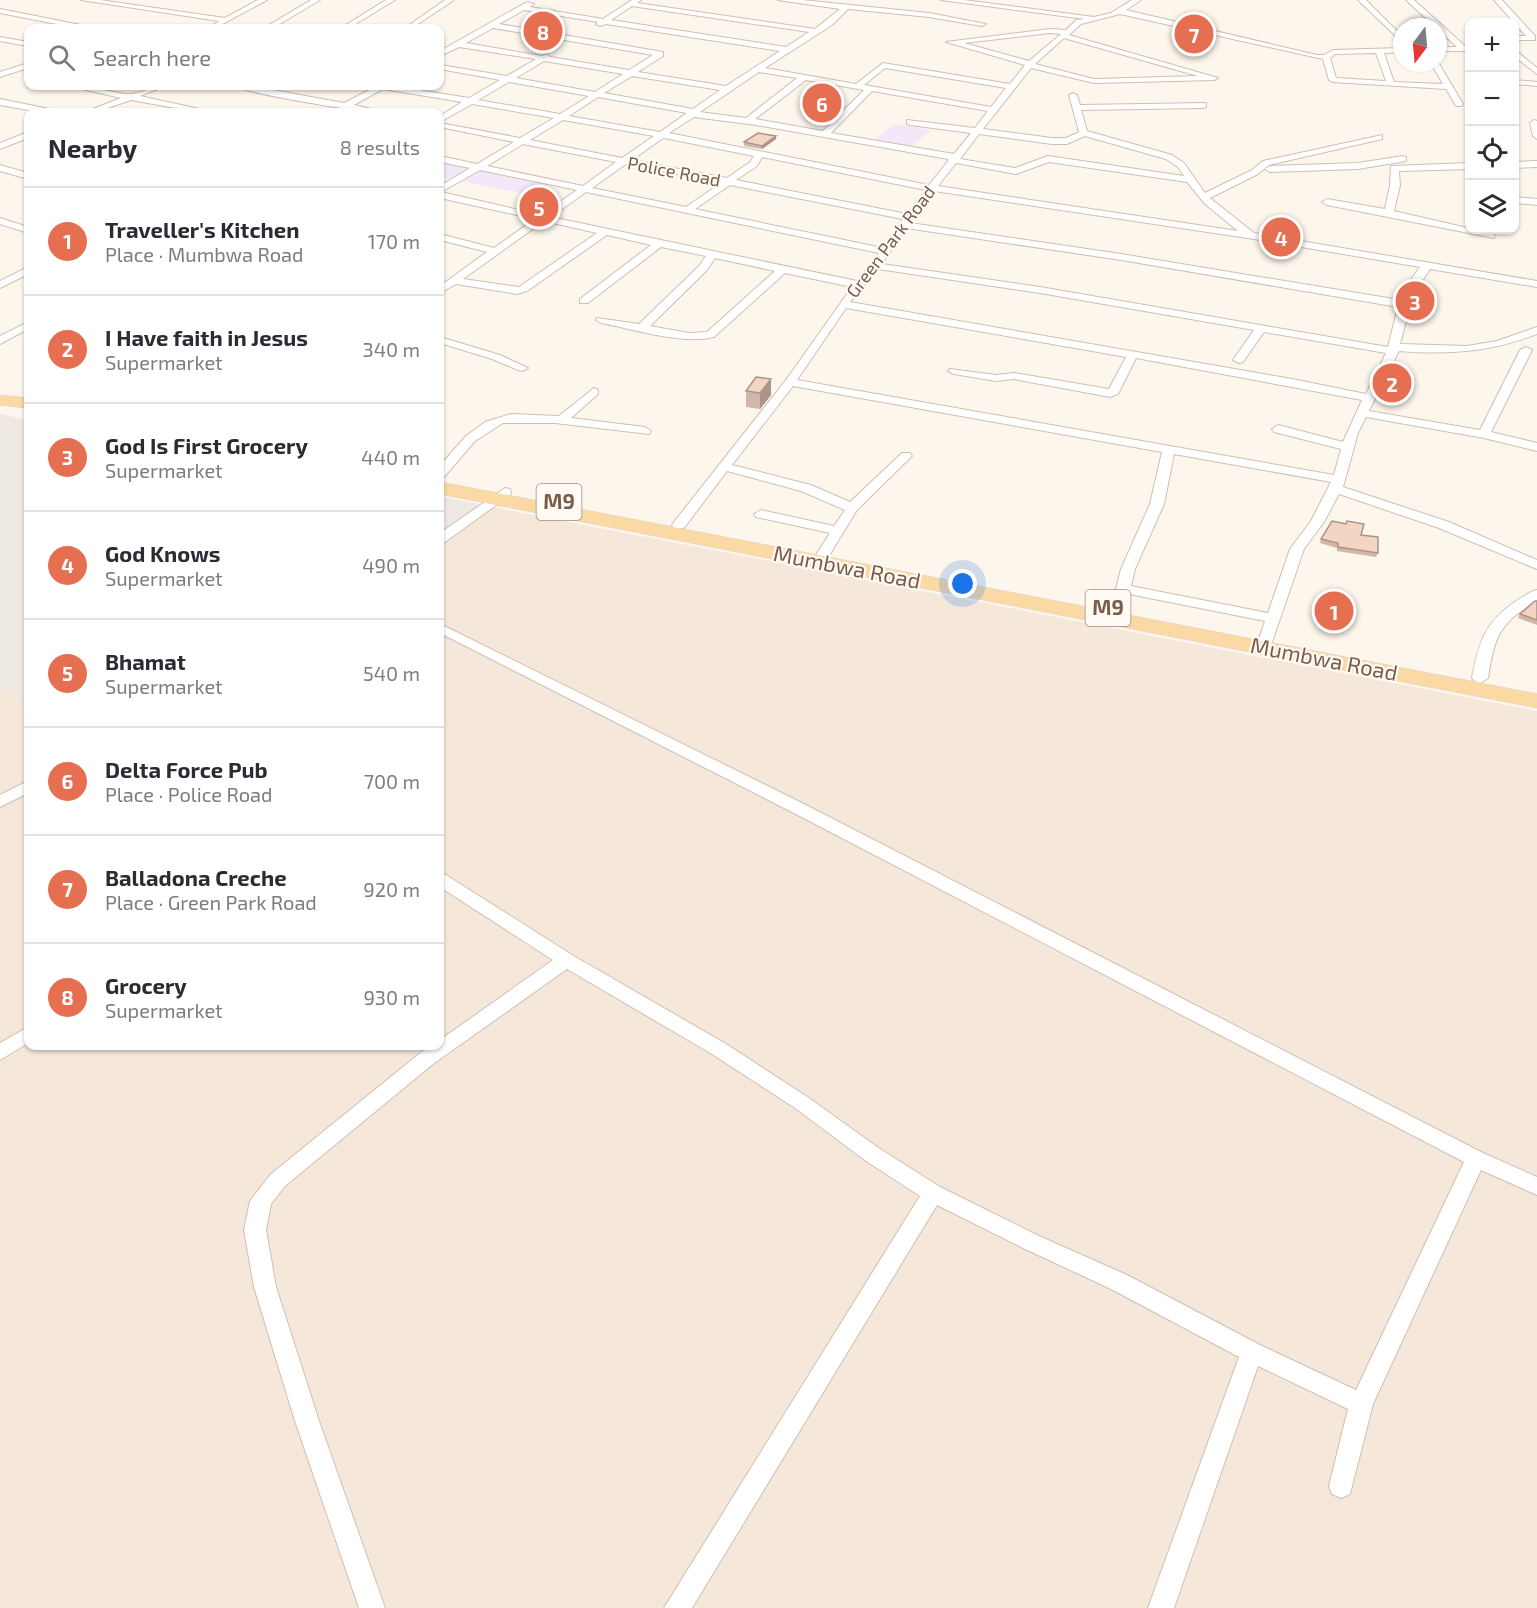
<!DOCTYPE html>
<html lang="en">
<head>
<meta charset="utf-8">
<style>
	:root { --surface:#fff; --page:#f7f7f7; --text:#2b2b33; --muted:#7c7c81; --line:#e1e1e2; --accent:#e76f51 }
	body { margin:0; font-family:"Exo 2",sans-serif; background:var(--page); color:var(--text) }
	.controls { position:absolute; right:18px; top:18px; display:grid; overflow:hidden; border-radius:12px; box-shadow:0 2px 4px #0004 }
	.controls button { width:54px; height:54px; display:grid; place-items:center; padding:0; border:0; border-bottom:2px solid var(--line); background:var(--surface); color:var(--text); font:30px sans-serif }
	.compass { position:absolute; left:1393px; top:18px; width:54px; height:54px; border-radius:50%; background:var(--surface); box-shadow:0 2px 4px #0004; rotate:196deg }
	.you { position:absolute; left:963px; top:584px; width:21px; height:21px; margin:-15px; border:4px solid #fff; border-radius:50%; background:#1a73e8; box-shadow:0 0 0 9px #1a73e833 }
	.badge { display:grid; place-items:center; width:39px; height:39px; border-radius:50%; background:var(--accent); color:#fff; font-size:20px; font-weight:700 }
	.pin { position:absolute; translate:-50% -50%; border:3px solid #fff; box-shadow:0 2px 6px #0006 }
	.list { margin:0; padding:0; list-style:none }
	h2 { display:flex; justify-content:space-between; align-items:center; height:78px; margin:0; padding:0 24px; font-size:26px }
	h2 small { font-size:20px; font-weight:400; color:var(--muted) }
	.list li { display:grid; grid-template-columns:39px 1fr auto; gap:18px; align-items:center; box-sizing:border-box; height:108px; padding:0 24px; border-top:2px solid var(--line) }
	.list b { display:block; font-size:22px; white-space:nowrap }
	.list p { margin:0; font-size:20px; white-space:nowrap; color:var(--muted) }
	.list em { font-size:20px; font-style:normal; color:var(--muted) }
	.icon { flex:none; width:33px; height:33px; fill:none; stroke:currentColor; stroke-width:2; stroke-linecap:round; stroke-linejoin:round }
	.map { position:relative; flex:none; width:1537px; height:1608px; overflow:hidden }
	.search { position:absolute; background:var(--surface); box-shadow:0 2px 4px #0004; left:24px; top:24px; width:420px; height:66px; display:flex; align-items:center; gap:15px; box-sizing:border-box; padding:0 21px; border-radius:12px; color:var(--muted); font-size:22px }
	.panel { position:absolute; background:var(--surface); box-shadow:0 2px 4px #0004; left:24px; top:108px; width:420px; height:942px; border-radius:12px }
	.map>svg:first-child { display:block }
	.residential { fill:#f5e8da }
	.industrial { fill:#efe9e4 }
	.education { fill:#f3e8fa }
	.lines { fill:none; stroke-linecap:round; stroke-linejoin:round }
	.street-casing { stroke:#d1beb0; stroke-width:2 }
	.primary-casing { stroke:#dad1cd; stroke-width:1 }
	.street { fill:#fff; fill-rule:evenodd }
	.primary { fill:#fbd9a5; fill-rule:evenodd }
	.wall { fill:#d1b7a8 }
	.shaded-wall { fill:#aa9588 }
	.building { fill:#f3d5c3; stroke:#aa9588; stroke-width:1.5 }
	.labels { text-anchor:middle; stroke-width:4.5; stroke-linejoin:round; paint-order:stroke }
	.far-street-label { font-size:18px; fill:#7a5c4d; stroke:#fffaf3 }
	.shield { fill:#fffaf3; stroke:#a28b7f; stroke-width:1.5 }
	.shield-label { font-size:21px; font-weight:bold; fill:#7a5c4d }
	.street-label { font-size:22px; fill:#7a5c4d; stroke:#fffaf3 }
</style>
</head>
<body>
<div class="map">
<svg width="1537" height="1608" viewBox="0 0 1537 1608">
	<rect width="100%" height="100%" fill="#fdf6ec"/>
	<path class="residential" d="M483,505L1537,711V1608H0V683L28,710V1046H440V532Z"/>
	<path class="industrial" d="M0,414L28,420V710L0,683Z
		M440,496L483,505L440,532Z"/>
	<path class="education" d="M894,124L931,130L910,147L873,141Z
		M442,162L546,183L525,194L440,177V163Z"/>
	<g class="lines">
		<defs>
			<path id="street" d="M81,0H100L225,18L258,0H267L217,27L213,25L219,21Z
				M311,0H320L273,28H264Z
				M386,0H395L349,28H341Z
				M445,0H454L412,28H405Z
				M632,0H641L637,3L815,29L840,9L778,0H802L929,13L986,24L982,26L929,17L848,9L832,25L765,68L856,84L883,63L1010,84L1025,65L946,42L1050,29L1066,30L1076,20L1085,19L941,0H964L1094,17L1111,13L1132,0H1141L1126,10L1317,55H1324L1333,50L1402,48V52L1384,53L1394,82L1443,84L1431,63L1438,62L1463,104L1462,106H1456L1446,89L1333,82L1329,80L1323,59L1120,14L1081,24L1069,35L1218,78L1214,80L1094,83L1031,68L983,129L1052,138H1066L1079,132L1069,95L1073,93L1077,95L1080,105L1206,103V107L1203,108L1081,110L1087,131L1172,155L1184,163L1205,193L1252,170L1263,161L1382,135V139L1269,165L1258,174L1210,198L1254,233L1537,281V287L1430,269L1413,295L1400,344L1467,346L1497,341L1537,327V334C1491,352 1448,355 1399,351L1369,411L1480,430L1520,350L1526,347L1532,350L1491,432L1537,443V451L1484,438L1366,417L1358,433L1343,487L1449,522L1537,560V569L1439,528L1339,494L1324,522L1304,549L1270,648L1263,652L1256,648L1265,621L1129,594L1123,612L1118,613L1111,609L1121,569L1150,504L1162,452L793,386L732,465L811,485L850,502L902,453H910L912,456L857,510L824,564L819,565L812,561L830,533L756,517L754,514L761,510L834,526L845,510L801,491L727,471L684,528H674L672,525L674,522L786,380L852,287L785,273L714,337C681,345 634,329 601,323L596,320L597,318L639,324L699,266L706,256L661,247L588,303H580V299L651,245L607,235L527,291L517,294L456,284L440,293V286L487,252L440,240V234L494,248L535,219L440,198V186L470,168L440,162V156L477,164L514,142L440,127V123L520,138L554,118L472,104L440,122V116L462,102L383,89L354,105L384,112C369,114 248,94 236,86H251L344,103L377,86H394L469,98L500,80L440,69V65L507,76L536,59L459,47L440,56V51L527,2L534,4L530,7L603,19ZM632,6L809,32L786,47L611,20ZM524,10L598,22L596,24L600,26L606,24L780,51L726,86L638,72L663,56V52L499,24ZM493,28L653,55L629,70L550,57L547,54L542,56L466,43ZM1050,33L1061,34L1029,61L964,43ZM1064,38L1198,76L1094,79L1035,64ZM1376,53L1386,81L1336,78L1330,58L1335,54ZM544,61L623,74L595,92L516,78ZM885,68L1006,88L991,107L864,85ZM759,72L797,78L746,118L700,112ZM632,76L720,90L693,109L604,93ZM806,80L864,90L823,131L755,119ZM509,82L589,96L560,114L478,100ZM872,91L988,111L975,128L907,120V124L910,125L971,133L954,154L831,133ZM598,97L687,113L660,132L569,116ZM694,117L756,125L948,159V161L929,185L669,133ZM563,120L654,136L622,158L530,140ZM979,134L1052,144H1067L1085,136L1166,159L1178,167L1184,176L1048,156L1015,168L960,159ZM663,138H664L754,156L750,162L727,178L632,160ZM523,144L616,162L583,186L487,166ZM762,157L926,190L907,214L736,180L757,166ZM1049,162L1187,182L1205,204L1238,231L938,186L956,163L1016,174ZM626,164L721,183L686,207L592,188ZM480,170L577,190L541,215L441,192ZM730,185L903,219L883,248L695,209ZM934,191L1254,239L1420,267L1407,285L1400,300L1121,254L910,223ZM586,192L879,253L857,281L551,217ZM544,221L597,233L519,287L463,279ZM906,228L1121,260L1398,307L1388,347L1040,287L882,264ZM715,258L775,271L707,332L689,333L650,326L707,270ZM878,269L1040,293L1254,330L1233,360L1239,363L1243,362L1264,332L1386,353L1366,394L1292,379L850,302ZM846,308L1126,357L1109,389L1014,373L996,375L950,369L948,371L954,374L996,381L1014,379L1110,397L1118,394L1136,358L1362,400L1343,442L1278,425L1272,429L1274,432L1341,449L1334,475L797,380ZM1174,454L1331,482L1311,521L1290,549L1268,613L1131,586L1135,569L1164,504Z
				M1358,0H1366L1402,36V42Z
				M1406,0H1414L1466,47H1470V51H1438V47H1457Z
				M1494,0H1502L1535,36V40H1514V36H1526Z
				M0,9L86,26L90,28H77L0,13Z
				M0,37L28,42V46L0,41Z
				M1514,49L1537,68V74L1514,56Z
				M28,63V68L0,77V72Z
				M1514,80L1537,82V86L1514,84Z
				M69,86C88,84 107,92 127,94C139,95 152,86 165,86L140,96L213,112H198L131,100L96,112H85L121,98Z
				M0,99L49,109L53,112H39L0,105Z
				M1534,120L1537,121V139L1533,136L1530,123Z
				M28,132V138L0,149V143Z
				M1403,156L1406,157V161L1358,169L1270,172L1265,169L1270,166L1358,163Z
				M1537,161V167L1514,168V162Z
				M1470,163V169L1399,171L1400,185L1394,211L1485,232V230H1495L1494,238L1327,205L1322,202L1327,199L1385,209L1390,185L1391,166Z
				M0,165L28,173V179L0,171Z
				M1514,197L1537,199V205L1514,203Z
				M0,218L28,227V233L0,224Z
				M28,267V274L0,288V281Z
				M28,322V329L0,344V336Z
				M440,337L500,355L528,368L522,371L518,370L492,359L440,343Z
				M594,388L598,390V394L571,418L645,427L651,431L649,434L555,423H503L475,441L444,477L440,478V466L450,454L466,436L485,422L511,414L559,416Z
				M505,488L510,489L511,492L510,495L445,542L440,543V533Z
				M1537,590V600C1499,625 1495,634 1488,678L1480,683L1475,681L1472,678C1479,642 1484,623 1516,601C1523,597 1529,592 1537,590Z
				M440,624L802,803L1483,1153L1537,1177V1195L1481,1170L1373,1404L1350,1494L1341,1498L1332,1494L1329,1486L1348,1409L1258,1366L1174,1608H1148L1239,1357L1111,1289L1023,1248L937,1205L692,1608H664L920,1196L866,1161L795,1108L712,1054L567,969L433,1064L285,1186L271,1204L266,1230L276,1287L319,1421L385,1608H359L295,1421L254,1287L244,1230L250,1201L271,1174L419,1054L431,1046H440V1040L553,960L440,887V873L446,875L572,955L726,1044L809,1098L880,1149L940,1187L1039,1236L1127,1275L1260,1345L1356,1390L1464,1162L790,811L440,633Z
				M28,781V793L0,807V795Z
				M28,1027V1043L0,1060V1043Z"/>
			<path id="primary" d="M0,395L28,398V408L0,405Z
				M440,482L1537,694V708L440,494Z"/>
		</defs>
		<use href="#street" class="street-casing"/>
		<use href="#primary" class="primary-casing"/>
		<use href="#street" class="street"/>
		<use href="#primary" class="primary"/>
	</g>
	<path class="wall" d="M776,136V139L762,149L744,146V142Z
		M771,379V395L760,409L746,407V391Z
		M1361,535L1378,553L1376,557L1337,551V548L1320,543L1321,539Z
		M1537,601V625L1518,618L1520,614Z"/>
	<path class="shaded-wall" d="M776,136V139L762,149V146Z
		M771,379V395L760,409V393Z"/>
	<path class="building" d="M758,133L776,136L762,146L744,142Z
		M756,377L771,379L760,393L746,391Z
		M1332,521L1346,524L1347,521L1364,524L1361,535L1378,537V553L1338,547V543L1321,539Z
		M1535,601H1537V620L1520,614Z"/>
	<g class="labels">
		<g class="far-street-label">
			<text transform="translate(674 172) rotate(11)" y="6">Police Road</text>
			<text transform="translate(891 242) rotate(-53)" y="6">Green Park Road</text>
		</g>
		<g class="shield">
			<rect x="536.5" y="484" width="45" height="36" rx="4.5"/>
			<rect x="1085.5" y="590" width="45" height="36" rx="4.5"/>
		</g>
		<g class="shield-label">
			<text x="559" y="509">M9</text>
			<text x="1108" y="615">M9</text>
		</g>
		<g class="street-label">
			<text transform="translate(847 567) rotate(11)" y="8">Mumbwa Road</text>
			<text transform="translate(1324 659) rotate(11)" y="8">Mumbwa Road</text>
		</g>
	</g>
</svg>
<div class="controls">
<button>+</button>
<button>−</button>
<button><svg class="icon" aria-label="locate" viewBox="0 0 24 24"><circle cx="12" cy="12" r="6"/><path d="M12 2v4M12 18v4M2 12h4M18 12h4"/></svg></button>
<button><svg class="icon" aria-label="layers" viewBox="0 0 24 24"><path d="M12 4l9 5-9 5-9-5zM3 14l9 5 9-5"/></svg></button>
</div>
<svg class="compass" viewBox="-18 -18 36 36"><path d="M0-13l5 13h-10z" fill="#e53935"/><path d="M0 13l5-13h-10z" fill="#7c7c81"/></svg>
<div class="you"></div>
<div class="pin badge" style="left:1334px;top:611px">1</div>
<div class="pin badge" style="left:1392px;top:383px">2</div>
<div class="pin badge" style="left:1415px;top:301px">3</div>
<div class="pin badge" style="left:1281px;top:237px">4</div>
<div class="pin badge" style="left:539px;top:207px">5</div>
<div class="pin badge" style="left:822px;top:103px">6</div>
<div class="pin badge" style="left:1194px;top:34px">7</div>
<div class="pin badge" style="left:543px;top:31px">8</div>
<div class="search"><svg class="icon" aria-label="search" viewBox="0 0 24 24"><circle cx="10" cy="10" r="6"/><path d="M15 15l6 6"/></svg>Search here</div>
<section class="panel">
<h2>Nearby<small>8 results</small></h2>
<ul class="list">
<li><span class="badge">1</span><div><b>Traveller's Kitchen</b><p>Place · Mumbwa Road</p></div><em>170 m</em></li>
<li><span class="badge">2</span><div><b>I Have faith in Jesus</b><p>Supermarket</p></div><em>340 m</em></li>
<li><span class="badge">3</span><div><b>God Is First Grocery</b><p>Supermarket</p></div><em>440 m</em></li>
<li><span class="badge">4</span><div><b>God Knows</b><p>Supermarket</p></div><em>490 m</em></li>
<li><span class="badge">5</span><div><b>Bhamat</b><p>Supermarket</p></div><em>540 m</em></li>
<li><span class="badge">6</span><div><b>Delta Force Pub</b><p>Place · Police Road</p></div><em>700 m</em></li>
<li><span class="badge">7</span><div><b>Balladona Creche</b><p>Place · Green Park Road</p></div><em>920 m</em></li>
<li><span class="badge">8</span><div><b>Grocery</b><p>Supermarket</p></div><em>930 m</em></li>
</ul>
</section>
</div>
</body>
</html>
